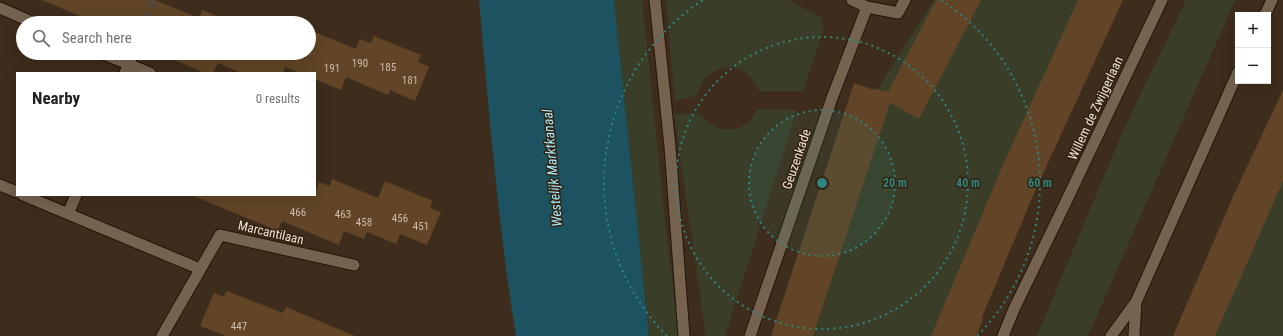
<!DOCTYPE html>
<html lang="en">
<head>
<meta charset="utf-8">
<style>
	:root { --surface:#fff; --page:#f2f2f2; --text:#202124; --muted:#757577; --line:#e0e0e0 }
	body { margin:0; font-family:"Roboto Condensed",sans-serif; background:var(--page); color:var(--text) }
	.controls { position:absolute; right:12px; top:12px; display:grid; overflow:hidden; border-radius:0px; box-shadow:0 4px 16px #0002 }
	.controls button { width:36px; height:36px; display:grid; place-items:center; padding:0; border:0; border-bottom:1px solid var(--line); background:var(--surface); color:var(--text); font:20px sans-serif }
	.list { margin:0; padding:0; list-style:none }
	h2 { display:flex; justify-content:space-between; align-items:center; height:52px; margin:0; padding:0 16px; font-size:17px }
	h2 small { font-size:13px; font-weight:400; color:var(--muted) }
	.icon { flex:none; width:22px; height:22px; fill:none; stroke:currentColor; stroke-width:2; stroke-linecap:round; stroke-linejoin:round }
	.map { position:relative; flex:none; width:1283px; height:336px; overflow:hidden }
	.search { position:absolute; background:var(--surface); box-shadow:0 4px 16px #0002; left:16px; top:16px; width:300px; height:44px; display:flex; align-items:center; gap:10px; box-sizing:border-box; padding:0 14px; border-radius:22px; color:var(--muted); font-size:15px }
	.panel { position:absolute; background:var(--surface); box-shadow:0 4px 16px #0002; left:16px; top:72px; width:300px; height:124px; border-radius:0px }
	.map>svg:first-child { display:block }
	.green { fill:#3a3e28 }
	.water { fill:#1d5260 }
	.building { fill:#614526 }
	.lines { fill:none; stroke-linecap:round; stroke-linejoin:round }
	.minor-tunnel { stroke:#584838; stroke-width:11; stroke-dasharray:11 5.5; stroke-linecap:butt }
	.pedestrian-casing { stroke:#241505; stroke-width:13 }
	.minor-casing { stroke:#241505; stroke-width:13 }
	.tertiary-casing { stroke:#241505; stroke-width:13 }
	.pedestrian { stroke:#75624f; stroke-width:11 }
	.minor { stroke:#75624f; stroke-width:11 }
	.tertiary { stroke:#75624f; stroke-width:11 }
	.ring { fill:none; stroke:#30867e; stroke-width:2; stroke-dasharray:2 4 }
	.labels { text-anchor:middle; stroke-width:3; stroke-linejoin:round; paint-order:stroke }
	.number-label { font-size:11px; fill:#cbbcac }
	.street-label { font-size:13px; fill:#eee3d8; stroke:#342312 }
	.water-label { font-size:14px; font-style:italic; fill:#a7eafd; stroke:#342312 }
	.centre { fill:#30867e; stroke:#342312; stroke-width:2 }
	.ring-label { font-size:12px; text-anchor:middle; font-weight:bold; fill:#30867e; stroke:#342312; stroke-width:3; stroke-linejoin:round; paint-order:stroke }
</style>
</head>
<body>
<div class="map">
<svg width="1283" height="336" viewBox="0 0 1283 336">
	<rect width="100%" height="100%" fill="#3e2d1c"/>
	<path class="green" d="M614,0H642L667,240L679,336H649Z
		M666,0H788L822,18L823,32L803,91H759C757,87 754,82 751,78C737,61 715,65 702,82C700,86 698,92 696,96L675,100Z
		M934,0H1108L952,336H792L866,107Z
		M1186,0H1235L1088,336H1037L1122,133Z
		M757,109L797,110L725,336H706L674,114L700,113C710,126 718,131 734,129C740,128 747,125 750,120C753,117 755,112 757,109Z
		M1283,157V336H1197Z"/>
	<path class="water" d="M479,0H614L649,336H516C498,225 489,112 479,0Z"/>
	<path class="building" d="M42,0H155L199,18L202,10L235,23H96Z
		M936,0H981L919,119L890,103L813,336H771L854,83L874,90L875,89L888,92Z
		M1078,0H1123L1035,191L982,317L983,319L976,336H931L1002,167Z
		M312,31L356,49L360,39L371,43L374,36L421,55L418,62L429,67L415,101L390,90L388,95L346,77L341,90L315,79V73H300L285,67L283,73H241L218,63L213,73H205L158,53H309V37Z
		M1283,90V181L1215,336H1173L1235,192Z
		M332,179L378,198L385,181L433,201L430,208L441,212L427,245L400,234L396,244L367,232L364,239L344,231L339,245L282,221L278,231L191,195H315L319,182L330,186Z
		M227,291L283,313L286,307L355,336H226L200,326L214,293L224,297Z"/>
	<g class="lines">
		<path class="minor-tunnel" d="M145,23L154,0"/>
		<defs>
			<path id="pedestrian" d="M655,0L670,147L684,336"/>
			<path id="minor" d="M867,7L898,13L905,0
				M0,8L34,23
				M101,53L150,73
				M125,73L133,53
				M0,185L17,192
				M23,195L200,269
				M68,214L76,195
				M162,336L220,235L354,265
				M750,336L832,98L867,7L852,0
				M1003,336L1014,309L1063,208L1162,0"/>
			<path id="tertiary" d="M1265,15L1272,0
				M1111,336L1136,302L1238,72
				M1134,336L1136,302"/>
		</defs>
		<use href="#pedestrian" class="pedestrian-casing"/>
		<use href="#minor" class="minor-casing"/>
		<use href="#tertiary" class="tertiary-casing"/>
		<use href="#pedestrian" class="pedestrian"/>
		<use href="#minor" class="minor"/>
		<use href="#tertiary" class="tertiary"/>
	</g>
	<circle cx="822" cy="183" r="73" fill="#30867e" fill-opacity=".12"/>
	<g class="ring">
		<circle cx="822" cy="183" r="73"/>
		<circle cx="822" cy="183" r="146"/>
		<path d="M667 336A218 218 0 0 1 703 0M941 0A218 218 0 0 1 977 336"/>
	</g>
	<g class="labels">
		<g class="number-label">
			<text x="360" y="67">190</text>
			<text x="388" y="71">185</text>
			<text x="332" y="72">191</text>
			<text x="410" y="84">181</text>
			<text x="298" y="216">466</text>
			<text x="343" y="218">463</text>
			<text x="400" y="222">456</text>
			<text x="364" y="226">458</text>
			<text x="421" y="230">451</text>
			<text x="239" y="330">447</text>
		</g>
		<g class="street-label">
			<text transform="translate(1095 108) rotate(-65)" y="5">Willem de Zwijgerlaan</text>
			<text transform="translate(796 159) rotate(-71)" y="5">Geuzenkade</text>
			<text transform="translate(271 232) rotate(13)" y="5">Marcantilaan</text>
		</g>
		<g class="water-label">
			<text transform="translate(552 168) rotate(-95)" y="5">Westelijk Marktkanaal</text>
		</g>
	</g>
	<circle cx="822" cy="183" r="6" class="centre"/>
	<g class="ring-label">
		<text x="895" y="187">20 m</text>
		<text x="968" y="187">40 m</text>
		<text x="1040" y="187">60 m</text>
	</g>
</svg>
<div class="controls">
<button>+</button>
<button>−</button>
</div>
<div class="search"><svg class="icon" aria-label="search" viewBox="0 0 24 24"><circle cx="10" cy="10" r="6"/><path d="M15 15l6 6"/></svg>Search here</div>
<section class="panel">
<h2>Nearby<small>0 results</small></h2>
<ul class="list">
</ul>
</section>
</div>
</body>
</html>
